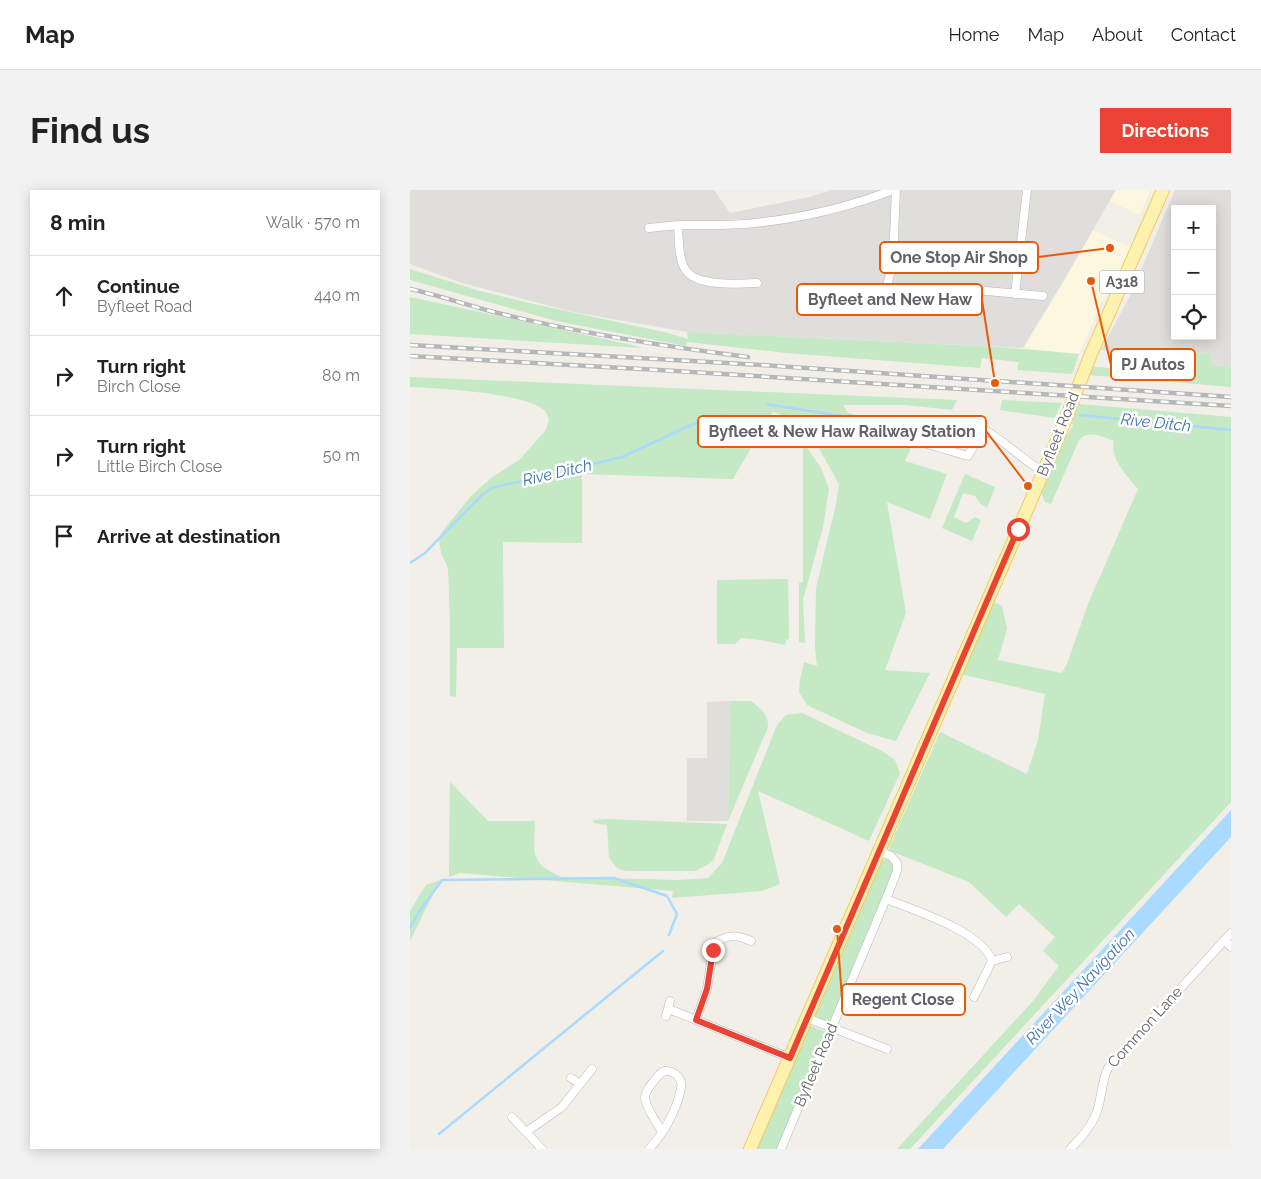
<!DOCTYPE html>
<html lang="en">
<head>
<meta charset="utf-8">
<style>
	:root { --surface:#fff; --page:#f2f2f2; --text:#222; --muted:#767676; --line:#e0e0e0; --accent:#ea4335 }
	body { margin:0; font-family:Raleway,sans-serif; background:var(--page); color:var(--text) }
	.controls { position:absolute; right:15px; top:15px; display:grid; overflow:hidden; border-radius:0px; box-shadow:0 2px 12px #0003 }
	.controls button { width:45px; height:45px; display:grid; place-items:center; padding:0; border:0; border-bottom:1px solid var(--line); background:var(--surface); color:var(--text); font:25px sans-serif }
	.stop { position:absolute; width:15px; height:15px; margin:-11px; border:4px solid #ea4335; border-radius:50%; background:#fff }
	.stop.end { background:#ea4335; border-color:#fff; box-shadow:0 1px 5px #0008 }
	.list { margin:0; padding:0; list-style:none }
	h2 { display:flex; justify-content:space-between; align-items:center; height:65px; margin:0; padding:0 20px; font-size:21px }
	h2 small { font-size:16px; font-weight:400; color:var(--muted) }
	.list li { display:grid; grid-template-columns:32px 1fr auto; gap:15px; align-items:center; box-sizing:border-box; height:80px; padding:0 20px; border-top:1px solid var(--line) }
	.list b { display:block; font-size:19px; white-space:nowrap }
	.list p { margin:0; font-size:16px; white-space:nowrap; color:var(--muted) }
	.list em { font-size:16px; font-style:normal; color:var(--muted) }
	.icon { flex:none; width:28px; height:28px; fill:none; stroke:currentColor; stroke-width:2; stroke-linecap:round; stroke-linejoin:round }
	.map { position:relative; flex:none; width:821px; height:959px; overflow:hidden; border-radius:0px }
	header { display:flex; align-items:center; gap:30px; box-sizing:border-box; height:70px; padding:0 25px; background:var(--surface); border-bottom:1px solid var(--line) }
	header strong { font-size:24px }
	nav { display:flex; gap:28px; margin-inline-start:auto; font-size:18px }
	.intro { display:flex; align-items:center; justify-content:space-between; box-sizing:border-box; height:120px; padding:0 30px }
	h1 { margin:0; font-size:35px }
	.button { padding:12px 22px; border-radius:0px; background:var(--accent); color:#fff; font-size:18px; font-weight:700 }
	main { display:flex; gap:30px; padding:0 30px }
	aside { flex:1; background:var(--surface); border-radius:0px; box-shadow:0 2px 12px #0003 }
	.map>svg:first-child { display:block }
	.commercial { fill:#fef7e0 }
	.industrial { fill:#e0deda; fill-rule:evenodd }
	.green { fill:#c5e8c5 }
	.water { fill:#aadaff }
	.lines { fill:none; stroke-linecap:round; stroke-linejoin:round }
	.stream { stroke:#aadaff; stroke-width:2.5 }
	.street-casing { stroke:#b5b8bc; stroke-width:9 }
	.primary-casing { stroke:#f2c960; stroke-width:14 }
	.street { stroke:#fff; stroke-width:8 }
	.primary { stroke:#fff2af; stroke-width:12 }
	.rail-casing { stroke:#b6b7b8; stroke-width:4.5 }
	.rail { stroke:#fff; stroke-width:2.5; stroke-dasharray:8; stroke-linecap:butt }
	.route { stroke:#ea4335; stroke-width:6 }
	.labels { text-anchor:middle; stroke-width:5; stroke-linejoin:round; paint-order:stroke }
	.shield { fill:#fff; stroke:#8f9295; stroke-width:1 }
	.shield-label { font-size:14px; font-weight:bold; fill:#5f6368 }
	.street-label { font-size:15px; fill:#5f6368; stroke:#fff }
	.water-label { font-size:16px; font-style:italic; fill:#4174aa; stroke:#fff }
	.leader { fill:none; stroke:#e8590c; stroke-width:2 }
	.callout-dot { fill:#e8590c; stroke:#fff; stroke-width:2 }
	.callout { fill:#fff; stroke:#e8590c; stroke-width:2 }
	.callout-label { font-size:16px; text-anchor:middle; font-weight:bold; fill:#5f6368 }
</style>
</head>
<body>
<header>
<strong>Map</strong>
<nav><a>Home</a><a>Map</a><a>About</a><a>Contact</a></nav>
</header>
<div class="intro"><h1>Find us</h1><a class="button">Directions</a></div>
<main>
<aside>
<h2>8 min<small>Walk · 570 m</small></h2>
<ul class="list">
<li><svg class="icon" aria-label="ahead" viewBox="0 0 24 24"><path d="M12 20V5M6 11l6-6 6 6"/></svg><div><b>Continue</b><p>Byfleet Road</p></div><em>440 m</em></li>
<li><svg class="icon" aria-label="right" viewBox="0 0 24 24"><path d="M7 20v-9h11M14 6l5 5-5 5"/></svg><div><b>Turn right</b><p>Birch Close</p></div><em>80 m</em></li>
<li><svg class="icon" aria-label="right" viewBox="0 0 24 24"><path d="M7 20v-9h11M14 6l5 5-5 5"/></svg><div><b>Turn right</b><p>Little Birch Close</p></div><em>50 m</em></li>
<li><svg class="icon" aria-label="arrive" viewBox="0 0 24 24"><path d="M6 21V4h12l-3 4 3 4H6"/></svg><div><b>Arrive at destination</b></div></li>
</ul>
</aside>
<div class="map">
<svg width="821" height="959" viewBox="0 0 821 959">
	<rect width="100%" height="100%" fill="#f1efe8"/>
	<path class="commercial" d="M706,0H741L730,25L699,11Z
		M683,40L721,58L701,98L692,112L669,164L613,158L653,92Z"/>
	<path class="industrial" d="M0,0H304L320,23L400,7L421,0H706L653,92L613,158L277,142L163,122L52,93L0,74Z
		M765,0H821V177L801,175V164L730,160L729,163L691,160L720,106ZM765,19H802V146H765Z
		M320,511L318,631H277V568H297V512Z"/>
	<path class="green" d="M0,79L70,101L119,113L258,143L278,149L277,142L588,157L669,164L662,184L607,180L609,172L572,168L570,178L376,163L277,152L276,156L146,131L0,90Z
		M0,107L222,155L233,158L0,144Z
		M748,161L801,164V175L821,177V197L679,185L684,177L748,181Z
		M0,187L547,210L542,220L496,215H433L438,223L505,241L502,255L495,271L537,284L520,329L477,312L496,423L475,480L520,483L486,551L457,543L397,515L389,502L390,489L394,472L407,476L405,457L406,398L426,314L429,294L399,241L380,228L363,222L359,228L368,227L385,240L411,278L419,299L413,337L393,410L395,453L389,452V393L393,392V258H341L323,289L172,284V353L93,352L94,458H47L46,507L40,506V431L38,378L31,363L29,349L31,343L61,306L81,288L109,270L136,240L139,230C138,227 137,222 134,220C114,203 28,198 0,197Z
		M592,210L652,213L644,228L590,220Z
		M669,214L821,227V612L500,959H487L623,811L649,776L633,761L645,747L609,714L596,727L559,692L478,660L530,542L617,584L628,550L635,504L551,484L582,414L586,413L592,416L597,439L588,470L652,483L657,474L678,414L728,299C717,285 700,270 704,251C693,247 678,239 669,250L641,314L635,312L632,305L633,298L651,255L663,236L662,233Z
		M555,284L585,297L577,318L571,314L565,306L553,303L544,327L556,333L565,327L571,330L562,351L532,338Z
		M378,389L379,450L376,449L375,455L351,450L331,448L325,454H307V390Z
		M320,511H341C350,518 359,525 358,537L318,631Z
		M392,523L472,561L485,570L490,583L459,651L348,601L370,694L352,701L262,708L263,701L50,683L39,687L40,592L78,631H125C124,664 119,673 152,687L268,690L298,688L312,673L367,535L376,525Z
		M197,629L317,634L304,669L299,674L285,681H216L207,678L199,668L197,635L184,633L183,631L185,630Z
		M480,669L487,673L423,834L398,825L465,671Z
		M30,690L0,751V721L16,695Z
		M401,836L414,841L416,844L368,959H340L393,837Z"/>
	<path class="water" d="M821,620V647L533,959H508Z"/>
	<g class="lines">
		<path class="stream" d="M356,214L550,245
			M670,225L821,240
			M0,373L15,363L73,304L82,298L212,267L281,235L315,226
			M0,738L7,725L32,690L204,688L257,706L267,724L259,745
			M29,944L253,761"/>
		<defs>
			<path id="street" d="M239,38L268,35
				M478,92L483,71L486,0
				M347,93C329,94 285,97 275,79C268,67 269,48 268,35C294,35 320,36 345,33C393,28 439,17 483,0
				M576,101L633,106
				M605,104L617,0
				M510,252L558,266L573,239C595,250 611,270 633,281
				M476,709C504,720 573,742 582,771
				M814,750L821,757
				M564,807L582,771L597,767
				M259,819L380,868
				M256,826L260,811
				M397,828L477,859
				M286,830L297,799L303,760L305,753C318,744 327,745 341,751
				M161,888L170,894
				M102,927L132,959
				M116,942L152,917L182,879
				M239,959C254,943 267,920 271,898C273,890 265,880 255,881C250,882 247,887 244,891C240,896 235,901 235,908C236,918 247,933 252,942
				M371,959L476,709L487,681V673L481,666L469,661
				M660,959C670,949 681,937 686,924C692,909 691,893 698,878L821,743"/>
			<path id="primary" d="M340,959L651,241L681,164L753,0"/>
		</defs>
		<use href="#street" class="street-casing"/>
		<use href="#primary" class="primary-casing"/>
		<use href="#street" class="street"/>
		<use href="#primary" class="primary"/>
		<defs>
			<path id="rail" d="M0,99C28,105 56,115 84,122C167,143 252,156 338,167
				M0,155L351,175L821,207
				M0,166L249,180L821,216"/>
		</defs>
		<use href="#rail" class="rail-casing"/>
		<use href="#rail" class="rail"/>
	</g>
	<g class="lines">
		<path class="route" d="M303,760L297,799L286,830L380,868L608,339"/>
	</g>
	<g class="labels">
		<rect class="shield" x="689.5" y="80.5" width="45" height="23" rx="4"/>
		<g class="shield-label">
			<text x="712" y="97">A318</text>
		</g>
		<g class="street-label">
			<text transform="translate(648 244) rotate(-68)" y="5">Byfleet Road</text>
			<text transform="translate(735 837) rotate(-48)" y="5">Common Lane</text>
			<text transform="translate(406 875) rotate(-67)" y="5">Byfleet Road</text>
		</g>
		<g class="water-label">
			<text transform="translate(746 232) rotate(6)" y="6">Rive Ditch</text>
			<text transform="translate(147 282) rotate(-13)" y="6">Rive Ditch</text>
			<text transform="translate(670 796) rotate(-47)" y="6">River Wey Navigation</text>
		</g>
	</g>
	<path class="leader" d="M700 58L628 67M585 193L572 110M681 91L701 175M618 296L576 241M427 739L432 809"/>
	<g class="callout-dot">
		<circle cx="700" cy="58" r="5"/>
		<circle cx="585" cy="193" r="5"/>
		<circle cx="681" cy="91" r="5"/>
		<circle cx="618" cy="296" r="5"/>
		<circle cx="427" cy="739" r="5"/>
	</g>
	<g class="callout">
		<rect x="470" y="52" width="158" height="31" rx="5"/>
		<rect x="387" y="94" width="185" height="31" rx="5"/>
		<rect x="701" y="159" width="84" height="31" rx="5"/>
		<rect x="288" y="226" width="288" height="31" rx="5"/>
		<rect x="432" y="794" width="123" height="31" rx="5"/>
	</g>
	<g class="callout-label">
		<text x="549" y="73">One Stop Air Shop</text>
		<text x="480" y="115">Byfleet and New Haw</text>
		<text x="743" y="180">PJ Autos</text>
		<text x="432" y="247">Byfleet &amp; New Haw Railway Station</text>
		<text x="493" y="815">Regent Close</text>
	</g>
</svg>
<div class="controls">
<button>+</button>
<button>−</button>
<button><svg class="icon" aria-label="locate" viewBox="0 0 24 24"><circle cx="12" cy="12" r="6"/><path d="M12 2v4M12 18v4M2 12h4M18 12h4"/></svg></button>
</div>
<div class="stop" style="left:608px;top:339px"></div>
<div class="stop end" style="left:303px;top:760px"></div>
</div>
</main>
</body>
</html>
